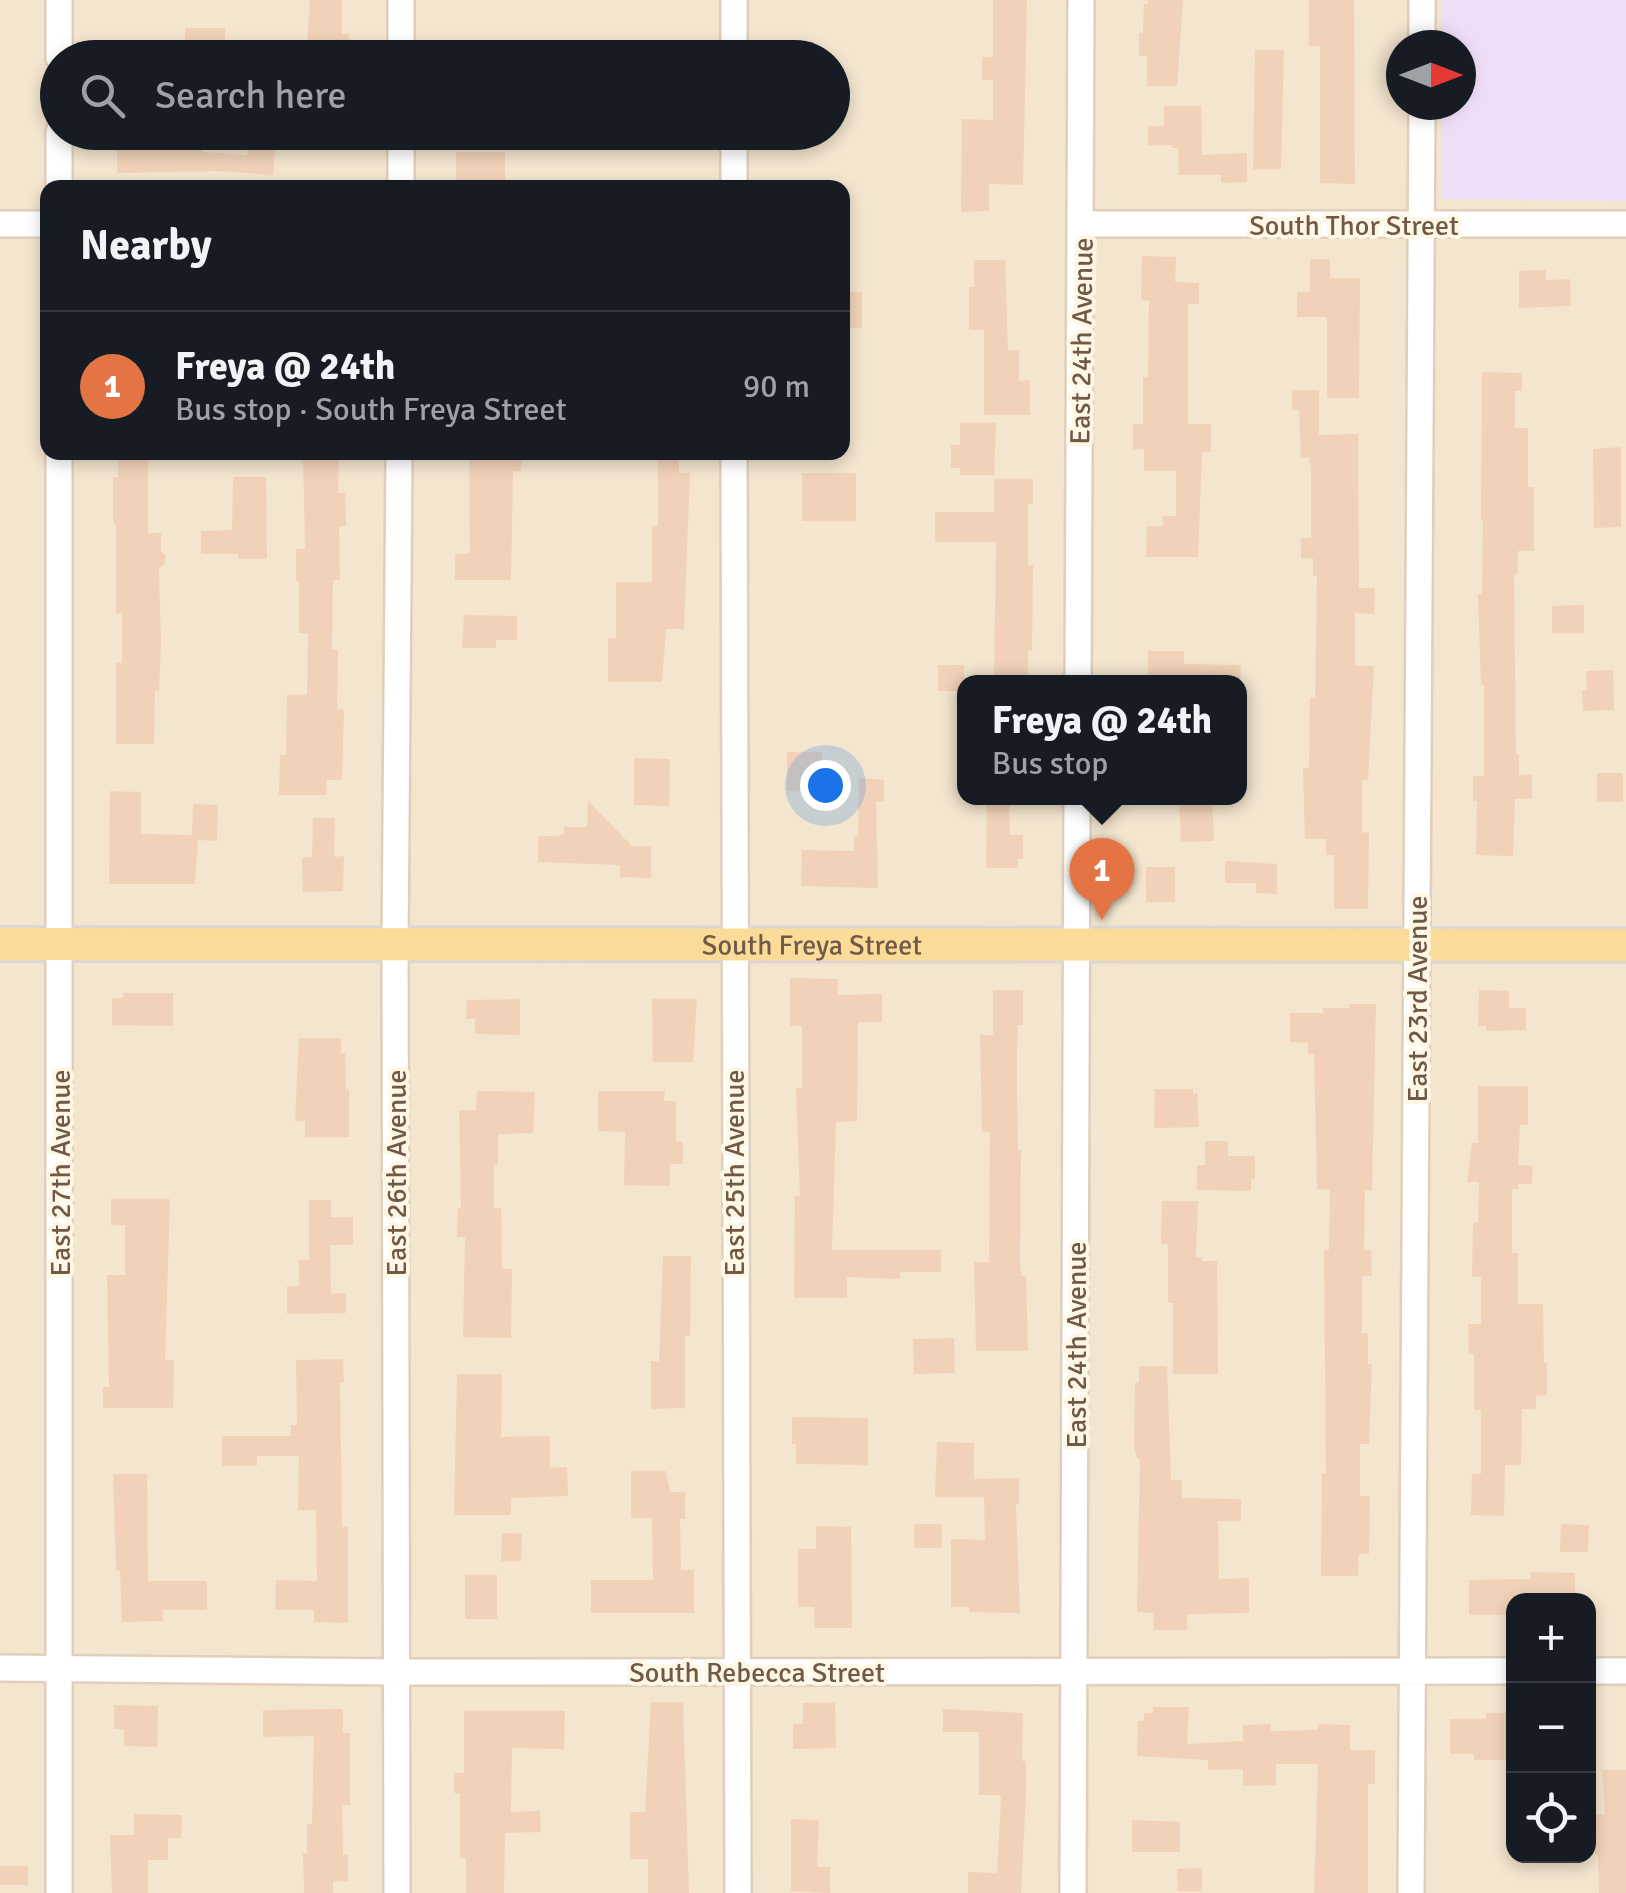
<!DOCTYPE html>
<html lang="en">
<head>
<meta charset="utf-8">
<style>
	:root { --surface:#171b24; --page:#242831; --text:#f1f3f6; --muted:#9ea1a6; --line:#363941; --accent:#e57445 }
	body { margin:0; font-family:Signika,sans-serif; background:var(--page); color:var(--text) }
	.controls { position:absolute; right:30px; bottom:30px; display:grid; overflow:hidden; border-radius:20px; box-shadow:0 5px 15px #0003 }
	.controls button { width:90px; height:90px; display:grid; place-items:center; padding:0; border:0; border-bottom:2px solid var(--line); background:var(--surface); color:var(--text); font:50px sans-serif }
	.compass { position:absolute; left:1386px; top:30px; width:90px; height:90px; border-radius:50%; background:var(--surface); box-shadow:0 5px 15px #0003; rotate:90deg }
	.you { position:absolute; left:825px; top:785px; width:35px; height:35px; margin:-25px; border:8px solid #fff; border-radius:50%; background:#1a73e8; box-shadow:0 0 0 15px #1a73e833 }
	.badge { display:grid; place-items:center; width:65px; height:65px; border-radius:50%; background:var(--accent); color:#fff; font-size:32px; font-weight:700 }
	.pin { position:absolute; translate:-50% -82px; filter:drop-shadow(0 2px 5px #0008) }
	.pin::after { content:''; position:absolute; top:52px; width:35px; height:30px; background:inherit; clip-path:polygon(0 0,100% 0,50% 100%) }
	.popup { position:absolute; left:957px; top:675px; width:290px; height:130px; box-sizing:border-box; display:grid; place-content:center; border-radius:20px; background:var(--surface); filter:drop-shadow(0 2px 8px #0005); font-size:32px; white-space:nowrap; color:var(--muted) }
	.popup b { font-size:38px; color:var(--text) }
	.popup::after { content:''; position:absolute; left:50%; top:100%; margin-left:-20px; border:20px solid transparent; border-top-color:var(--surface) }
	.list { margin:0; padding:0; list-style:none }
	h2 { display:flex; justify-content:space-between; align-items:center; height:130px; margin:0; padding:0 40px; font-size:42px }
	h2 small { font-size:32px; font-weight:400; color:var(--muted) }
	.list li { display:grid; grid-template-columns:65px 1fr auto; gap:30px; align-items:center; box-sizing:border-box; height:150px; padding:0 40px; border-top:2px solid var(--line) }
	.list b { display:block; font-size:38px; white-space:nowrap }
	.list p { margin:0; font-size:32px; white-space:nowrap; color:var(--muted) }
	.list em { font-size:32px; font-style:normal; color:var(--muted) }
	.icon { flex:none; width:55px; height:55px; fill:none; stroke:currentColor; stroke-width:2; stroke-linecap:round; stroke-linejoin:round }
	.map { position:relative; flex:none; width:1626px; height:1893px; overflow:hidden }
	.search { position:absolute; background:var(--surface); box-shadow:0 5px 15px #0003; left:40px; top:40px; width:810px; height:110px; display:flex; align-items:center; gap:25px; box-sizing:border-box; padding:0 35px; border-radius:55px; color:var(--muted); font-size:38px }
	.panel { position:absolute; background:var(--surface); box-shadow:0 5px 15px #0003; left:40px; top:180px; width:810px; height:280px; border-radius:20px }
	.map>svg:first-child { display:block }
	.residential { fill:#f3e5ce; fill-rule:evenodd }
	.education { fill:#efddf7 }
	.building { fill:#f1d2b8 }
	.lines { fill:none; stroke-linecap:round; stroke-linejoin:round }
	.minor-casing { stroke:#dfcfbc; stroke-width:30 }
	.major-casing { stroke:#ddd7d3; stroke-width:38 }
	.minor { stroke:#fff; stroke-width:25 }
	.major { stroke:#fadc98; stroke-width:32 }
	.labels { text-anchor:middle; stroke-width:8; stroke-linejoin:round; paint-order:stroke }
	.street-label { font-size:28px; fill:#715948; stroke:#fff7e5 }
</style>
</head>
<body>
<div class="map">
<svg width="1626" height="1893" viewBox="0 0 1626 1893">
	<rect width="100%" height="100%" fill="#fcf3e0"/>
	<path class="residential" d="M0,0H1442V45H1401V105H1442V199L1626,201V928L0,925ZM58,58H832V132H58ZM48,188H842V452H48ZM964,682H1240V798H964Z
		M0,957L1626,960V1893H0ZM1514,1600H1588V1856H1514Z"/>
	<path class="education" d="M1442,0H1626V201L1442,199V105H1461V45H1442Z"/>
	<path class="building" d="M310,0H342V34H349V58H306Z
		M993,0H1027L1023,185L989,184V211L961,212L962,119L993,120V80H982V57H993Z
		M1148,0H1183L1177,86H1147V56H1139V33H1143L1144,4H1148Z
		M1309,0H1354L1355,184L1320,183V46H1309Z
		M185,28H225V58H185Z
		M1255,50H1284L1281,169H1253Z
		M1164,106H1201L1202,155L1247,153V182L1221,183V175H1179L1178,148H1172V145H1148V126H1164Z
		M249,133L276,135L273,175L217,171L117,173V135L202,141V152L247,155Z
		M456,152H505V185H456Z
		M1142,256L1176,257L1175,282L1199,283V304H1188V424H1211V452H1202L1198,557H1146L1147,526H1163V516H1176V471H1144V449H1133V424H1143V377H1148L1149,301L1141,300Z
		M1310,259H1330V278H1360L1359,398H1327V317H1297V292H1310Z
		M974,260H1005L1008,350H1019V381L1030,380V415H984V330H969V287H974Z
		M1546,270V280L1570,279L1571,306L1519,308V271Z
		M842,292H862V328H842Z
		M1482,372L1522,373V391H1515V428H1528V487H1534V551H1518L1517,575H1514L1516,754H1519V775H1532V799H1515L1513,856L1476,855L1477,801H1473V776H1484V685H1481L1478,594H1482L1483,520H1481Z
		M1292,390H1319V435L1358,434L1359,588H1375L1374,614L1355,613V666H1374L1368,780H1362V833L1369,832L1368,909H1334V855H1326V839H1305L1303,769L1309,768L1310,697L1315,698L1317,576H1313V558L1301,559V538H1311V470L1309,457L1301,458L1299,410H1292Z
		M960,423H996L994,475H960V468H951V445H960Z
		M1621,447V527L1594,528L1593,449Z
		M118,452H148V533H161V551L165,555V563L159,569L161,643L159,691H155L154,744H116V663H122V613H116V527L113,519V477H118Z
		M303,452H339L338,493H345L346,526H339L340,580H333L332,649L338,650L337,709L344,710L342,780H327L326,795H279L280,755H286L287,695H307L308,633H299V581H296V549H305Z
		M469,452H521V471H513L511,580H455V554L470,553Z
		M658,452H679V473H690L684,629H666L662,682H608V638H616V582H652V526H658Z
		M802,473H856V521H802Z
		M233,477H266L267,559H238V554H201V531L232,530Z
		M994,479H1033V504H1028V565H1033L1032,651H1028V677H1023V682H994L996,542H935V512H994Z
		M1584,605V633H1552V606Z
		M464,615L517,616V640H496V648H462Z
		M1148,651H1184V664L1241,665L1240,682H1148Z
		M938,665H964V691H938Z
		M1613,670L1614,710L1583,711L1582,690H1587L1586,671Z
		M787,752H822V760H828V766H835V792L787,791Z
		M634,758L670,759L669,806L634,805Z
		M1597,773H1623V802H1597Z
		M859,778L884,780V801H876L878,888L801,886L802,850L854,851V836H858Z
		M110,791L141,792V834L192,835L193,804L218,805L217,841L198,840L195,884H109Z
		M987,798H1009L1010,835H1023V859H1018V868H986Z
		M1179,798H1212L1214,841L1181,842Z
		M588,801L632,846H651V878L620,877V865L538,862V836H558L564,834V827H587Z
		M313,818H335L334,857L344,856L343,891L303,892L302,858L312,857Z
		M1225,861L1277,864V894L1256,893V883H1225Z
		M1146,867H1175V902H1146Z
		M790,978L838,979L837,995L882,994V1022H858L857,1121L836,1122L832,1250H941V1272H900V1279L847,1277V1298H794L795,1196H800L796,1088H802V1026H790Z
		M993,990H1023V1025H1018L1017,1049V1092L1018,1150L1021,1151L1020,1262L1021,1276H1026L1028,1351H976L974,1262H989L990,1132H982L980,1035H993Z
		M1479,990L1509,991V1008H1526V1030L1486,1031V1026H1478Z
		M123,993H173V1026L112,1025V998H123Z
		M520,999V1035L475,1034V1019H466L467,1000Z
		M652,999H697L693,1062H653Z
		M1349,1004H1376L1372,1191L1365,1190L1364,1250H1371L1372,1276H1362V1333H1368V1364H1372L1369,1444H1360V1496H1370L1369,1554H1359L1358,1576H1321L1322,1473H1326L1324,1250H1329L1330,1190L1317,1189L1314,1054H1308V1043L1290,1042V1013H1323V1008H1349Z
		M299,1038H341V1053H345L346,1089H349V1137H305V1121H295Z
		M1478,1086H1528V1125H1520L1518,1165L1533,1166L1532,1184H1518V1189H1512V1253H1518V1304H1543L1544,1363H1547V1395L1536,1396V1409H1522L1521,1465H1505L1504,1516L1471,1515L1472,1474H1481V1410H1474V1354H1469L1468,1324H1481V1277H1472L1473,1222H1478L1479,1182H1467L1472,1143H1478Z
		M1155,1089H1193V1094L1197,1093L1199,1127L1154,1128Z
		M477,1091L535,1092L533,1133L498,1134V1165H494V1208H501L502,1269H512L511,1338L463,1337L465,1237H457L458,1208H461L459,1110H476Z
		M598,1091H665L664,1101H676V1141L683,1142V1164H670V1186L624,1185L625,1132L598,1131Z
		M1205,1141H1228V1156H1255V1179H1251V1191L1197,1190V1165H1205Z
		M111,1199H170L165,1360H174L173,1408H103V1387H109L107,1275H125V1225H111Z
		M309,1200H331V1217H353V1245H330L331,1294L346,1293V1313L287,1314V1286H299V1260H309Z
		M1162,1201H1198L1196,1257H1202V1261H1217L1218,1374H1173V1303H1168V1244H1161Z
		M663,1256H691L690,1336H685V1408L651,1409V1361H659Z
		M954,1338L955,1373L914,1374L913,1339Z
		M343,1359L344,1383H340L342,1527H348V1623L314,1622V1610H275L276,1580L317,1581L316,1510H298L299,1456H257V1466H222V1436H291V1425H297L296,1360Z
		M1139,1366H1167L1171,1480H1182V1498L1241,1499V1521H1218L1219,1579L1249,1578V1613L1187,1614V1630H1154L1153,1613L1137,1612L1140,1459H1137L1134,1446L1135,1383H1139Z
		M457,1374H502L501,1437L550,1436V1468L567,1467L568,1496L511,1498V1515H454Z
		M792,1417L868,1418V1465L796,1464V1444H792Z
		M937,1442L974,1443V1479L1019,1478V1504H1016L1020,1613L969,1612V1607H951V1539L985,1540L984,1497H935Z
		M631,1471H666L670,1492H685V1519H680L681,1570H694V1613H591V1580H653L652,1518H631Z
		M113,1474H147L148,1581H207V1610H163V1621L122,1622L120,1571H116Z
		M914,1524H942V1548H914Z
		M1561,1524L1589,1525L1588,1552H1560Z
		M816,1526L851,1527L852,1628H815L814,1607H798V1549H816Z
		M502,1533L522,1534L521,1561H501Z
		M1531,1572L1575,1573V1600H1511V1615H1469V1580L1531,1579Z
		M465,1575H497V1619H465Z
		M651,1702H683L689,1893H648V1859H630V1812H645Z
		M803,1703H835L836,1748L793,1749V1724H803Z
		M114,1705L158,1706L157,1747L124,1746V1729H114Z
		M1153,1707H1189L1187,1744L1243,1741V1725L1271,1724V1731L1318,1730V1724L1350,1725V1750H1375V1784H1368V1893H1314L1318,1764H1276V1785L1243,1786V1769L1208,1770V1760L1137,1756L1138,1721H1144V1713H1153Z
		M343,1709V1733H350V1805H342L343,1855H348V1881H333V1893H304L303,1853H307V1824H312L314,1736L263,1737V1710Z
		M943,1709L1023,1713L1022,1761H1026V1793L1021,1893H968V1872L997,1873L1001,1799L1000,1795H979V1732H943Z
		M464,1711H565L564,1749L512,1748L511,1812L540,1811L541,1832L505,1833L504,1893H466V1858H460V1793H454V1773H464Z
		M1486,1713H1506V1723L1514,1724V1760H1474V1754H1450V1719H1486Z
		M1602,1770H1626V1893H1599L1598,1855H1595L1594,1839H1591V1815H1605Z
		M134,1814L182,1815L181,1838H168V1860H148V1893H112L110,1835H134Z
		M791,1819L819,1820L817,1867H830V1893L791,1891Z
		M1132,1820L1180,1822V1852H1132Z
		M0,1866H28V1885H0Z
		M1202,1868V1891H1178L1177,1869Z"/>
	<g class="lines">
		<defs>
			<path id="minor" d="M1422,0V45
				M59,58V0
				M401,58V0
				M734,58V0
				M59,188V132
				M401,188V132
				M734,188V132
				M0,224H48
				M1082,224H1626
				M734,452L738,1893
				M1078,682L1081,0
				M0,1668L397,1672L1514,1671
				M1588,1671H1626
				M59,1893V452
				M397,1893L395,945L399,452
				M1073,1893L1077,798
				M1411,1893L1422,105"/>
			<g id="major">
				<path id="s1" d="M0,944L1626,945"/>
			</g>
		</defs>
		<use href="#minor" class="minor-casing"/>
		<use href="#major" class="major-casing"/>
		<use href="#minor" class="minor"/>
		<use href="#major" class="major"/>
	</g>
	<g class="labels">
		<g class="street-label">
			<text x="1354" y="235">South Thor Street</text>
			<text transform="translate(1081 341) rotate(-89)" y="10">East 24th Avenue</text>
			<text dy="10" stroke="none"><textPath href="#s1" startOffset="812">South Freya Street</textPath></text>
			<text transform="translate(1417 999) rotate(-90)" y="10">East 23rd Avenue</text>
			<text transform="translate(60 1173) rotate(-90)" y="10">East 27th Avenue</text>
			<text transform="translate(396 1173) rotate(-90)" y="10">East 26th Avenue</text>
			<text transform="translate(734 1173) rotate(-90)" y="10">East 25th Avenue</text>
			<text transform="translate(1076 1345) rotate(-90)" y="10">East 24th Avenue</text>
			<text x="757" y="1682">South Rebecca Street</text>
		</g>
	</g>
</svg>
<div class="controls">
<button>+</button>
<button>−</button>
<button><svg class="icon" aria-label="locate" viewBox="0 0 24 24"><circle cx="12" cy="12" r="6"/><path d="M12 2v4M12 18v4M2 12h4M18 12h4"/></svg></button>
</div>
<svg class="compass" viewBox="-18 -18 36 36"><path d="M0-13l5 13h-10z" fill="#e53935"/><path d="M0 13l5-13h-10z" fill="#9ea1a6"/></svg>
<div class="you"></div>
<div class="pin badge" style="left:1102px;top:920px">1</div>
<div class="popup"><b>Freya @ 24th</b>Bus stop</div>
<div class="search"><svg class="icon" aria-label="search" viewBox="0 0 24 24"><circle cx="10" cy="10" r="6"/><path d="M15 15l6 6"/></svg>Search here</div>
<section class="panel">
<h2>Nearby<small></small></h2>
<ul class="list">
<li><span class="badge">1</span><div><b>Freya @ 24th</b><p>Bus stop · South Freya Street</p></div><em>90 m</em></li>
</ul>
</section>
</div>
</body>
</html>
